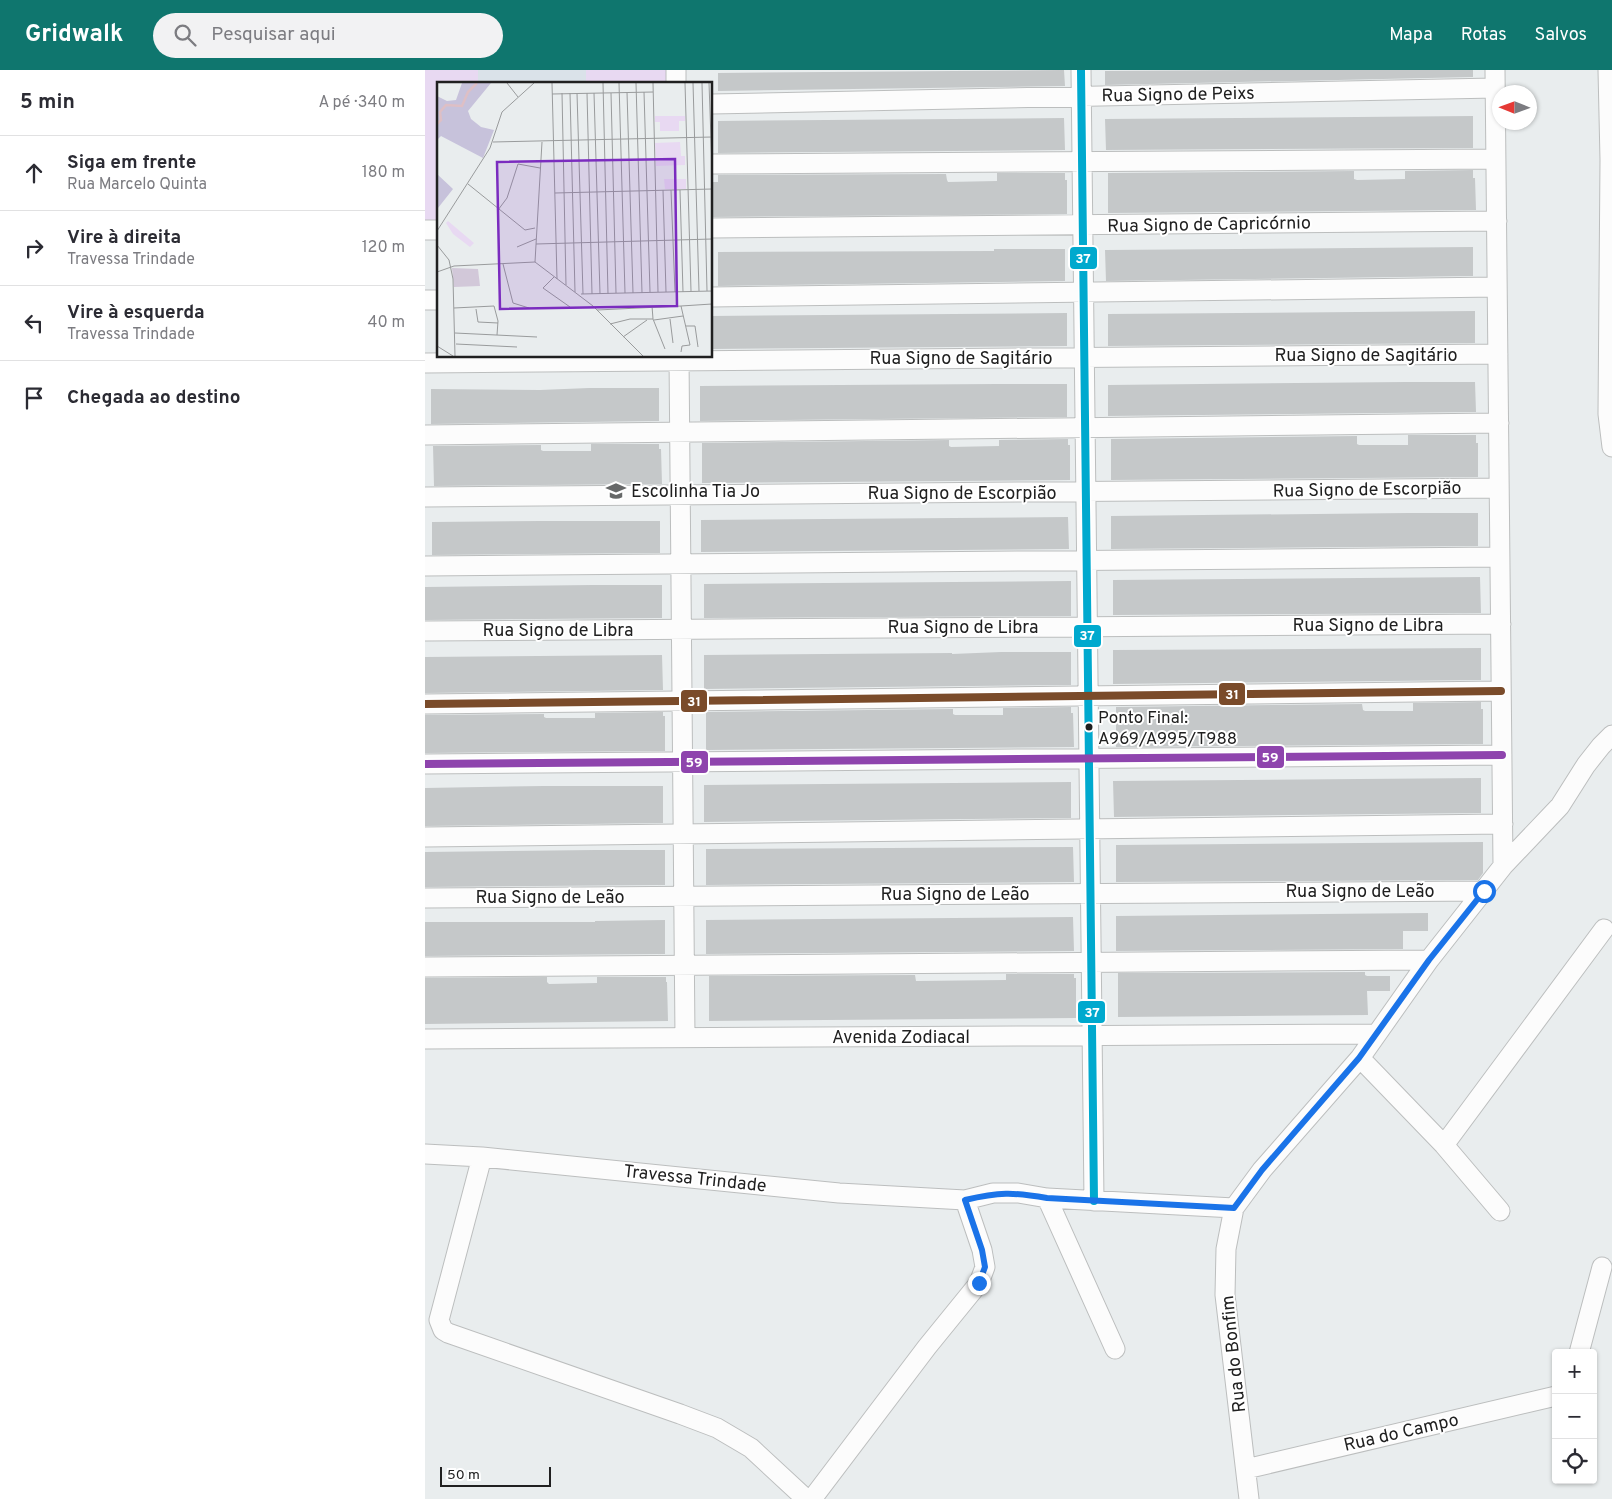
<!DOCTYPE html>
<html lang="pt">
<head>
<meta charset="utf-8">
<style>
	:root { --surface:#fff; --page:#f2f2f3; --text:#2b2b33; --muted:#7c7c81; --line:#e1e1e2; --accent:#0f766e }
	body { margin:0; font-family:Overpass,sans-serif; background:var(--page); color:var(--text) }
	.controls { position:absolute; right:15px; bottom:15px; display:grid; overflow:hidden; border-radius:5px; box-shadow:0 1px 4px #0004 }
	.controls button { width:45px; height:45px; display:grid; place-items:center; padding:0; border:0; border-bottom:1px solid var(--line); background:var(--surface); color:var(--text); font:25px sans-serif }
	.compass { position:absolute; left:1067px; top:15px; width:45px; height:45px; border-radius:50%; background:var(--surface); box-shadow:0 1px 4px #0004; rotate:271deg }
	.scale { position:absolute; left:15px; bottom:12px; width:111px; box-sizing:border-box; padding-left:5px; border:2px solid #202020; border-top:0; font-size:14px; line-height:18px; white-space:nowrap; color:#202020; -webkit-text-stroke:4px #fff; paint-order:stroke }
	.stop { position:absolute; width:15px; height:15px; margin:-11px; border:4px solid #1a73e8; border-radius:50%; background:#fff }
	.stop.end { background:#1a73e8; border-color:#fff; box-shadow:0 1px 5px #0008 }
	.list { margin:0; padding:0; list-style:none }
	h2 { display:flex; justify-content:space-between; align-items:center; height:65px; margin:0; padding:0 20px; font-size:21px }
	h2 small { font-size:16px; font-weight:400; color:var(--muted) }
	.list li { display:grid; grid-template-columns:32px 1fr auto; gap:15px; align-items:center; box-sizing:border-box; height:75px; padding:0 20px; border-top:1px solid var(--line) }
	.list b { display:block; font-size:19px; white-space:nowrap }
	.list p { margin:0; font-size:16px; white-space:nowrap; color:var(--muted) }
	.list em { font-size:16px; font-style:normal; color:var(--muted) }
	.icon { flex:none; width:28px; height:28px; fill:none; stroke:currentColor; stroke-width:2; stroke-linecap:round; stroke-linejoin:round }
	.map { position:relative; flex:none; width:1187px; height:1429px; overflow:hidden }
	header { display:flex; align-items:center; gap:30px; box-sizing:border-box; height:70px; padding:0 25px; background:var(--accent); color:#fff }
	header strong { font-size:24px }
	nav { display:flex; gap:28px; margin-inline-start:auto; font-size:18px }
	.search { width:350px; height:45px; background:var(--page); display:flex; align-items:center; gap:12px; box-sizing:border-box; padding:0 18px; border-radius:28px; color:var(--muted); font-size:19px }
	main { display:flex }
	aside { flex:1; background:var(--surface) }
	.map>svg:first-child { display:block }
	.education { fill:#dae2e9 }
	.park { fill:#e8d9f2 }
	.building { fill:#c5c8c9 }
	.lines { fill:none; stroke-linecap:round; stroke-linejoin:round }
	.minor-casing { stroke:#bcbebe; stroke-width:21 }
	.minor { stroke:#fcfcfc; stroke-width:19 }
	.bus-1-casing { stroke:#fff; stroke-width:11 }
	.bus-2-casing { stroke:#fff; stroke-width:11 }
	.bus-3-casing { stroke:#fff; stroke-width:11 }
	.bus-1 { stroke:#00a9ce; stroke-width:8 }
	.bus-2 { stroke:#7a4b2a; stroke-width:8 }
	.bus-3 { stroke:#8e44ad; stroke-width:8 }
	.route { stroke:#1a73e8; stroke-width:6 }
	.bus-dot { fill:#202020; stroke:#fff; stroke-width:2 }
	.labels { text-anchor:middle; stroke-width:4; stroke-linejoin:round; paint-order:stroke }
	.bus-label { font-size:17px; fill:#202020; stroke:#fff; text-anchor:start }
	.street-label { font-size:18px; fill:#202020; stroke:#fff }
	.poi-label { font-size:18px; fill:#202020; stroke:#fff; text-anchor:start }
	.inset-river { fill:none; stroke:#debfc5; stroke-width:2.5 }
	.inset-road { fill:none; stroke:#999b9c; stroke-width:1 }
	.view { fill:#7b2cbf; fill-opacity:0.15; stroke:#7b2cbf; stroke-width:2.5 }
	.inset-edge { fill:none; stroke:#202020; stroke-width:2.5 }
	.line-badge { stroke:#fff; stroke-width:2 }
	.badge-label { font-size:14px; text-anchor:middle; font-weight:bold; fill:#fff }
</style>
</head>
<body>
<header>
<strong>Gridwalk</strong>
<div class="search"><svg class="icon" aria-label="search" viewBox="0 0 24 24"><circle cx="10" cy="10" r="6"/><path d="M15 15l6 6"/></svg>Pesquisar aqui</div>
<nav><a>Mapa</a><a>Rotas</a><a>Salvos</a></nav>
</header>
<main>
<aside>
<h2>5 min<small>A pé · 340 m</small></h2>
<ul class="list">
<li><svg class="icon" aria-label="ahead" viewBox="0 0 24 24"><path d="M12 20V5M6 11l6-6 6 6"/></svg><div><b>Siga em frente</b><p>Rua Marcelo Quinta</p></div><em>180 m</em></li>
<li><svg class="icon" aria-label="right" viewBox="0 0 24 24"><path d="M7 20v-9h11M14 6l5 5-5 5"/></svg><div><b>Vire à direita</b><p>Travessa Trindade</p></div><em>120 m</em></li>
<li><svg class="icon" aria-label="left" viewBox="0 0 24 24"><path d="M17 20v-9H6M10 6l-5 5 5 5"/></svg><div><b>Vire à esquerda</b><p>Travessa Trindade</p></div><em>40 m</em></li>
<li><svg class="icon" aria-label="arrive" viewBox="0 0 24 24"><path d="M6 21V4h12l-3 4 3 4H6"/></svg><div><b>Chegada ao destino</b></div></li>
</ul>
</aside>
<div class="map">
<svg width="1187" height="1429" viewBox="0 0 1187 1429">
	<rect width="100%" height="100%" fill="#e9edee"/>
	<path class="education" d="M53,0H161V14H53Z"/>
	<path class="park" d="M0,0H53V14H14V152H0Z
		M161,0H243L244,14H161Z"/>
	<path class="building" d="M639,0L640,16L293,21V3Z
		M834,0H1048V7L680,15V1Z
		M1048,46V78L681,80L680,49Z
		M639,48L640,80L293,83V51Z
		M1048,100V108H1050L1051,140L683,143V103L929,101V109L932,110L980,109V101Z
		M572,103H640V110H642V144L286,147V112H293V105L521,104L522,110L523,112L572,111Z
		M1048,177V206L681,211L680,180Z
		M569,179H640V211L293,216V182L569,181Z
		M1050,241V273L683,276V244Z
		M642,243V276L286,279V246Z
		M980,312H1050L1051,342L683,346V315Z
		M572,314H642V347L275,351V316Z
		M164,318H234V351L6,354V319L115,320Z
		M983,365H1051V373H1053V407L686,410V369L932,366V374L934,375H983Z
		M643,369V375H645V410L277,413V373L524,370V376L526,377L574,376V370Z
		M166,374H234V379H236L237,414L9,416L8,376L116,375V380L118,381H166Z
		M983,443H1053V476L686,479V446Z
		M643,447L644,479L276,482V450Z
		M116,451H235V483L7,485V452Z
		M1055,507L1056,543L688,545V510Z
		M646,511V546L279,548V514Z
		M167,515H237V548L0,550V517Z
		M1056,578V610L688,614V580Z
		M576,582H646V615L279,619V585L527,583V584Z
		M237,585L238,620L0,623V587Z
		M1056,632V639H1058V674L691,677V637L937,634L938,640L940,641H988V633Z
		M646,637V643H648L649,677L281,680V642L528,639V644L530,645H578V638Z
		M238,642V646H240V681L0,683V645L119,644V647L121,648H170V643Z
		M1056,708V743L689,747L688,711Z
		M646,712V748L279,752V715Z
		M119,716H238V753L0,756V718Z
		M1058,772V803L1053,810L691,812V775Z
		M648,777L649,812L281,815V779Z
		M170,780H240V815L0,817V782Z
		M1003,843V861H978V879L691,881V846Z
		M648,847L649,881L281,884V850Z
		M240,850V884L0,886V852H170V851Z
		M940,902V905L942,906H965V921H942L943,945L693,947V903Z
		M581,904H649V908H651V948L284,951V906L490,905L491,911L581,910Z
		M122,907V912L124,914L172,913V907H241V912H242L243,951L0,954V908Z"/>
	<g class="lines">
		<defs>
			<path id="minor" d="M251,0V14
				M656,0L669,1131
				M1070,0L1078,796
				M1183,0L1185,90L1183,344L1187,377
				M286,34L1070,18
				M286,94L1071,89
				M286,158L1072,151
				M0,160H14
				M286,227L1072,217
				M0,230H14
				M254,286L260,968
				M0,293L1073,284
				M0,365L1074,353
				M0,427L1074,418
				M0,496L1075,487
				M0,561L1076,554
				M0,634L1076,621
				M0,694L1077,685
				M0,767L1078,754
				M0,828L1059,821
				M0,897L1004,890
				M0,969L952,964
				M935,988L1019,1075L1179,859
				M1019,1075L1075,1141
				M0,1084L57,1087L414,1123L540,1130L568,1123H593L622,1128L809,1138
				M57,1087L14,1250L18,1260L23,1263L255,1344L292,1358L326,1378L381,1429
				M622,1128L690,1279
				M1154,1283L1177,1197
				M821,1399L1131,1326
				M387,1429L502,1277L554,1213L560,1197L557,1180L540,1130
				M824,1429L800,1225L801,1179L809,1138L837,1100L935,988L1004,890L1078,796L1135,736L1161,695L1176,676L1187,665"/>
		</defs>
		<use href="#minor" class="minor-casing"/>
		<use href="#minor" class="minor"/>
		<defs>
			<path id="bus-1" d="M656,0L669,1131"/>
			<path id="bus-2" d="M0,634L1076,621"/>
			<path id="bus-3" d="M0,694L1077,685"/>
		</defs>
		<use href="#bus-1" class="bus-1-casing"/>
		<use href="#bus-2" class="bus-2-casing"/>
		<use href="#bus-3" class="bus-3-casing"/>
		<use href="#bus-1" class="bus-1"/>
		<use href="#bus-2" class="bus-2"/>
		<use href="#bus-3" class="bus-3"/>
	</g>
	<g class="lines">
		<path class="route" d="M554,1213L560,1197L557,1180L540,1130C574,1122 588,1122 622,1128L809,1138L837,1100L934,988L1004,890L1059,821"/>
	</g>
	<defs>
		<symbol id="school-bare" viewBox="-9 -9 18 18"><path d="M0-5L7-2L0 1L-7-2ZM-4 1L0 2.5L4 1V4Q0 6-4 4Z" fill="#666868" stroke="#fff" stroke-width="2.5" paint-order="stroke"/></symbol>
	</defs>
	<g fill-rule="evenodd">
		<use href="#school-bare" x="177" y="407" width="28" height="28"/>
	</g>
	<circle class="bus-dot" cx="664" cy="657" r="4.5"/>
	<g class="labels">
		<g class="bus-label">
			<text x="673" y="653">Ponto Final:<tspan x="673" dy="21">A969/A995/T988</tspan></text>
		</g>
		<g class="street-label">
			<text transform="translate(753 24) rotate(-1)" y="6">Rua Signo de Peixs</text>
			<text transform="translate(784 154) rotate(-1)" y="6">Rua Signo de Capricórnio</text>
			<text x="941" y="291">Rua Signo de Sagitário</text>
			<text x="536" y="294">Rua Signo de Sagitário</text>
			<text transform="translate(942 419) rotate(-1)" y="6">Rua Signo de Escorpião</text>
			<text x="537" y="429">Rua Signo de Escorpião</text>
			<text x="943" y="561">Rua Signo de Libra</text>
			<text x="538" y="563">Rua Signo de Libra</text>
			<text x="133" y="566">Rua Signo de Libra</text>
			<text x="935" y="827">Rua Signo de Leão</text>
			<text x="530" y="830">Rua Signo de Leão</text>
			<text x="125" y="833">Rua Signo de Leão</text>
			<text x="476" y="973">Avenida Zodiacal</text>
			<text transform="translate(270 1108) rotate(6)" y="6">Travessa Trindade</text>
			<text transform="translate(808 1284) rotate(-96)" y="6">Rua do Bonfim</text>
			<text transform="translate(976 1362) rotate(-13)" y="6">Rua do Campo</text>
		</g>
		<g class="poi-label">
			<text x="206" y="427">Escolinha Tia Jo</text>
		</g>
	</g>
	<g transform="translate(12 12)">
		<rect width="275" height="275" fill="#e9edee"/>
		<path d="M25,1H54L31,29L34,37L44,45L57,48L46,76L4,54L0,58V14L10,19L19,18ZM0,92L16,107L1,126L0,125Z" fill="#c7c2db"/>
		<path d="M15,186L41,187L43,204L17,205Z" fill="#d2c8d9"/>
		<path d="M218,34H248V39H242V49H223V40H218ZM243,60L244,74H248V83L219,84L218,61ZM227,97H249V107H228ZM11,139L37,161L33,165L16,152L9,141Z" fill="#e8d9f2"/>
		<path class="inset-river" d="M0,42L4,38L3,30L9,23L25,24L31,10L40,1"/>
		<path class="inset-road" d="M70,1L81,15M115,1L120,197M166,1L171,212M182,1L188,211M199,1L205,211M216,1L221,210M248,1L254,209M256,1L262,209M265,1L270,209M272,1L275,86M190,10L196,211M207,10L213,210M125,11L129,203M133,11L138,210M140,11L146,212M150,11L155,212M157,11L163,212M174,11L179,211M115,12L216,10M56,60L275,55M31,102L88,148L98,146M226,108L229,210M234,108L238,210M243,108L246,210M118,111L275,107M61,128L70,116L81,82L103,86M0,149L53,66L65,30L97,1M99,162L275,157M0,163L12,178L16,197L18,274M80,165L99,157M98,180L105,60M66,182L76,221L92,226M0,190L17,184L98,180L156,224L206,274M117,195L106,206L133,225M144,212L275,209M215,224L216,237L228,267M244,224L275,222M17,226L57,224L61,239L60,253M39,227L41,240L61,241M160,228L244,224L253,263L245,264L244,270M233,237L236,261M217,238L246,234M173,242L193,237H216M249,244H258L261,265M18,251L100,255M186,255L210,238M19,262L80,265M0,264L16,274"/>
		<path class="view" d="M238,77L240,224L63,227L60,80Z"/>
		<rect width="275" height="275" class="inset-edge"/>
	</g>
	<g class="line-badge">
		<rect x="644" y="176" width="29" height="24" rx="5" fill="#00a9ce"/>
		<rect x="648" y="554" width="29" height="24" rx="5" fill="#00a9ce"/>
		<rect x="793" y="612" width="28" height="24" rx="5" fill="#7a4b2a"/>
		<rect x="255" y="619" width="28" height="24" rx="5" fill="#7a4b2a"/>
		<rect x="831" y="675" width="29" height="24" rx="5" fill="#8e44ad"/>
		<rect x="255" y="680" width="29" height="24" rx="5" fill="#8e44ad"/>
		<rect x="652" y="930" width="29" height="24" rx="5" fill="#00a9ce"/>
	</g>
	<g class="badge-label">
		<text x="658" y="193">37</text>
		<text x="662" y="570">37</text>
		<text x="807" y="629">31</text>
		<text x="269" y="636">31</text>
		<text x="845" y="692">59</text>
		<text x="269" y="697">59</text>
		<text x="667" y="947">37</text>
	</g>
</svg>
<div class="controls">
<button>+</button>
<button>−</button>
<button><svg class="icon" aria-label="locate" viewBox="0 0 24 24"><circle cx="12" cy="12" r="6"/><path d="M12 2v4M12 18v4M2 12h4M18 12h4"/></svg></button>
</div>
<svg class="compass" viewBox="-18 -18 36 36"><path d="M0-13l5 13h-10z" fill="#e53935"/><path d="M0 13l5-13h-10z" fill="#7c7c81"/></svg>
<div class="scale">50 m</div>
<div class="stop" style="left:1059px;top:821px"></div>
<div class="stop end" style="left:554px;top:1213px"></div>
</div>
</main>
</body>
</html>
